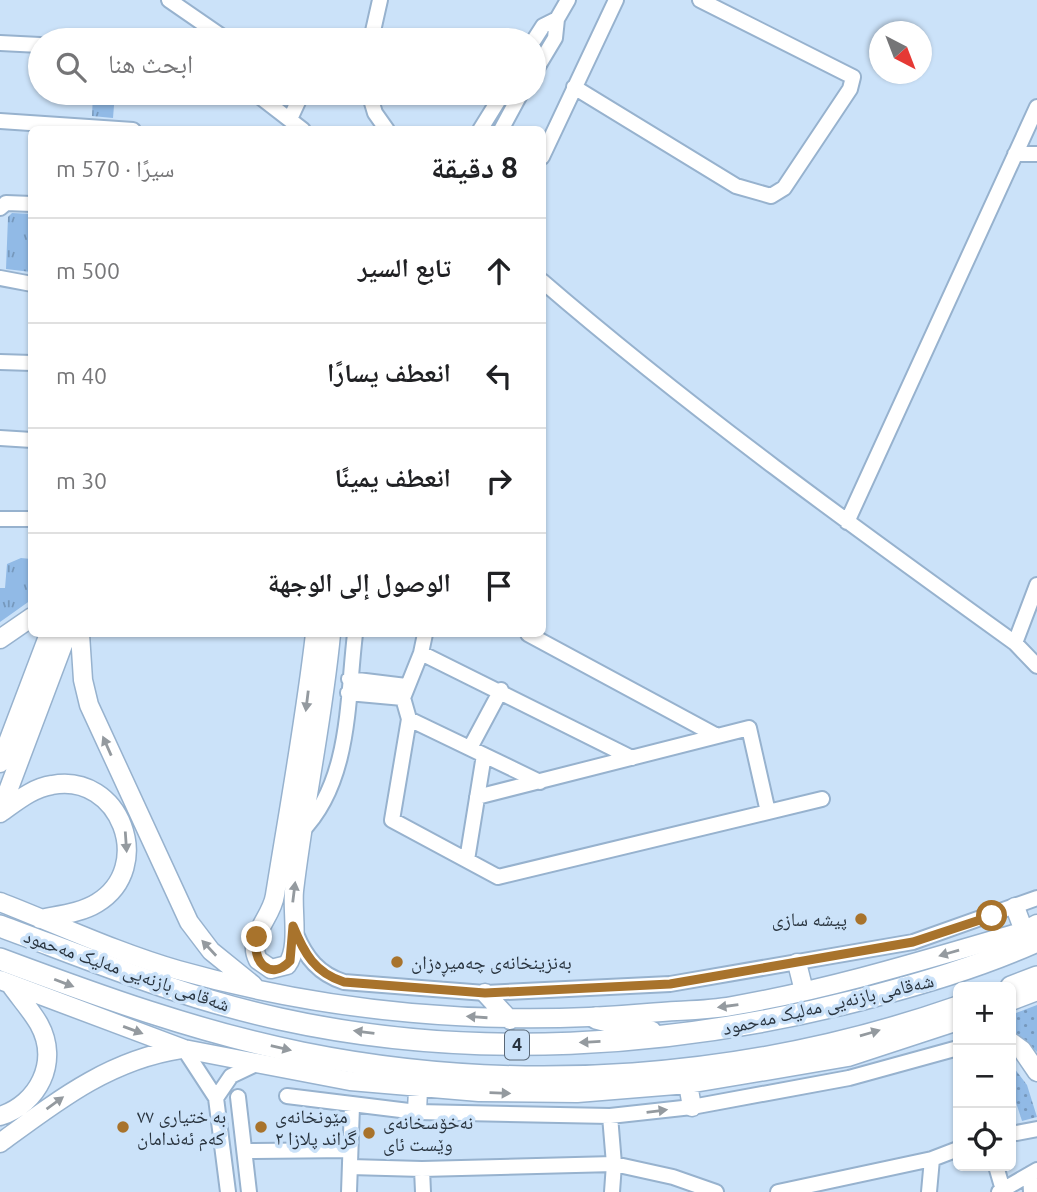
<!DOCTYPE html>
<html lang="ar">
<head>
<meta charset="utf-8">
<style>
	:root { --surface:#fff; --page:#f6f6f6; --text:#202124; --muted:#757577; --line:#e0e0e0 }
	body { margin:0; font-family:Ubuntu,"Noto Naskh Arabic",sans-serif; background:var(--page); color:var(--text); direction:rtl }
	.controls { position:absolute; right:21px; bottom:21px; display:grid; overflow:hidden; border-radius:10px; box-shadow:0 2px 5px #0004 }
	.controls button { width:63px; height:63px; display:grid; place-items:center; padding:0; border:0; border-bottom:2px solid var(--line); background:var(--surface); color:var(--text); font:35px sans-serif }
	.compass { position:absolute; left:869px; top:21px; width:63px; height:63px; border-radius:50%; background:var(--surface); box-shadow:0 2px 5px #0004; rotate:138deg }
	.stop { position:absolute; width:21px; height:21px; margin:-16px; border:5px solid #a8732c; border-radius:50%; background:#fff }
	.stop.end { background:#a8732c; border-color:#fff; box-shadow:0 2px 7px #0008 }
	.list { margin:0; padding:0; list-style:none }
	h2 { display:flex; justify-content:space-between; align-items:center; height:91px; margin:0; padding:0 28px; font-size:30px }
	h2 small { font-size:23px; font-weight:400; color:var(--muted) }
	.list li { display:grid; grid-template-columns:46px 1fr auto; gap:21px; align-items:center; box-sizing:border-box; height:105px; padding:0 28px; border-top:2px solid var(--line) }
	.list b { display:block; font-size:26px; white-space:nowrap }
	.list em { font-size:23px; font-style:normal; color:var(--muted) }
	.icon { flex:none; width:38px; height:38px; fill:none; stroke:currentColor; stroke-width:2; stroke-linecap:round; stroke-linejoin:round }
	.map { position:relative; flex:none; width:1037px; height:1192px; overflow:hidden; direction:ltr }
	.search { position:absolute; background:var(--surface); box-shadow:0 2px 5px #0004; left:28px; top:28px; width:518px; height:77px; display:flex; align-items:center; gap:18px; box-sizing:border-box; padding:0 24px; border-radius:38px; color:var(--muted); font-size:26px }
	.panel { position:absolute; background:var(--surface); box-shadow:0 2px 5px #0004; left:28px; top:126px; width:518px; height:511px; border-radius:10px; direction:rtl }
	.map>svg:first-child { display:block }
	.park { fill:url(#park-tufts) }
	.garden { fill:url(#garden-dots) }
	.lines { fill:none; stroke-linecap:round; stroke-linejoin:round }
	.minor-casing { stroke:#97b2ce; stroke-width:18 }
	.major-casing { stroke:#97b2ce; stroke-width:21 }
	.highway-casing { stroke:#97b2ce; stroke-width:24 }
	.minor { stroke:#fff; stroke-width:14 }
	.major { stroke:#fff; stroke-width:18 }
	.highway { stroke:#fff; stroke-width:21 }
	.oneway { fill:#949a9f }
	.route { stroke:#a8732c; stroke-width:9 }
	.poi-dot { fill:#a8732c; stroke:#cbe2f9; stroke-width:2.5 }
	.labels { text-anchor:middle; stroke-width:7; stroke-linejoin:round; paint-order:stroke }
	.shield { fill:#cbe2f9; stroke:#5a6877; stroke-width:2 }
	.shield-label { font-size:18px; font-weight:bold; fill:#29343f }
	.poi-label { font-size:19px; fill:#29343f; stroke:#cbe2f9; text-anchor:start }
	.street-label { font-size:19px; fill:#29343f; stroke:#cbe2f9 }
</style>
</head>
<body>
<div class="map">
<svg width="1037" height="1192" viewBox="0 0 1037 1192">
	<defs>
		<pattern id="park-tufts" width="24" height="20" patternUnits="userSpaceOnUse" patternTransform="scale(1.75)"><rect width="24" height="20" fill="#91bae6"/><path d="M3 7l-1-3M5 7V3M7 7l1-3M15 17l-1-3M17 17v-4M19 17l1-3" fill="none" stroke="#7698bc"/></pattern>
		<pattern id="garden-dots" width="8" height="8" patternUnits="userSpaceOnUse" patternTransform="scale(1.75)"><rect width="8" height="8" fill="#91bae6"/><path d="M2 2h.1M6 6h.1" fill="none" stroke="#7698bc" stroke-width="1.8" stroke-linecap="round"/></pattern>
	</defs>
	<rect width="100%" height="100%" fill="#cbe2f9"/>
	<path class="park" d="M93,93H115L113,118L92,116Z
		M12,213L31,214V272L6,269L8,217Z
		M21,558L31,559V600L0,622V588H5L7,564Z"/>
	<path class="garden" d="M1037,1005V1052L1011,1029V1015Z
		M1011,1064L1027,1085L1037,1117L1022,1121L1011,1087Z"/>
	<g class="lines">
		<defs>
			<path id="minor" d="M169,0L227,40
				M371,40L380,0
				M534,40L543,26L557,19
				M0,43L40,45
				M534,73L555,38L557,19L568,0
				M574,87L736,186L771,196L784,188L850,89L853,77L700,0
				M255,93L303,130
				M369,93L375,113L387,130
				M290,119L302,93
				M0,121L133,130
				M480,130L503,93
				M501,130L521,93
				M1015,154H1037
				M542,157L616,0
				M0,208L6,203L32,204
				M0,278L32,284
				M542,281C693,411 854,527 1015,643L1037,666
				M0,362L32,363
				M0,438L32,440
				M0,519H32
				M847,522L1037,107
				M425,634L421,653L403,698L409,719L392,820L498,877L822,799
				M528,634L717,736
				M1015,643L1037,585
				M421,653L632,758
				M349,679L406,686
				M348,693L403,698
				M409,719L540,782
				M470,748L501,690
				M477,797L749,728L768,812
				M301,832C351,782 347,700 355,634
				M467,860L484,755
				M296,934C306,958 319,974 344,982L485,993L670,984L913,942L1037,898
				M184,1049L216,1098L228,1192
				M287,1096L417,1112L610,1116L692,1107L849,1078L958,1048
				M238,1097L249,1192
				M216,1098L231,1076L256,1064
				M610,1116L614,1164L612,1192
				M1011,1134L1037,1129
				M245,1151L350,1150
				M996,1166L1003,1190
				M350,1167L422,1169L614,1164L673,1177L716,1192
				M422,1169L423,1192
				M1030,1174L1031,1192
				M349,1192L352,1106
				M778,1192L932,1159L958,1149
				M929,1192L932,1159
				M999,1192L1037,1170"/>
			<path id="major" d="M80,634L83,680L89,705L189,922L211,951L253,985
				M315,634C305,721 289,808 275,895C272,918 246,936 258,960L271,969L287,965C300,948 292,912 294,891C304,805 323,720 331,634
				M0,639L32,617
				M0,763L49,634
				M0,812L67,634
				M0,813C16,802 32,788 52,785C120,772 156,867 97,903C81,913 59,915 40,919
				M0,902C59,925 116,952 178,970C330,1013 491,1027 648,1013C676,1010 705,1011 732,1006C831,989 928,959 1024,931L1037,924
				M1015,907L1024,931
				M797,963L804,991
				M0,980L184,1049L350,1081L479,1092L577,1093L688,1084L848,1057L958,1021
				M485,993L510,1020
				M1011,1001L1037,991
				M1011,1042L1022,1050L1037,1072
				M688,1084L692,1107
				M417,1112L418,1089
				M0,1116C38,1104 60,1062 39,1024C31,1010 19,997 10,984
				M0,1143C57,1101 109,1060 181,1049"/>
			<path id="highway" d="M0,926C92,960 183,998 280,1019C471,1061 671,1048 859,1000C920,984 979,967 1037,941
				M0,959C99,996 198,1032 302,1053C519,1097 749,1080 958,1007
				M1011,987L1037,977
				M596,1018L651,1032"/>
		</defs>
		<use href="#minor" class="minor-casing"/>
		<use href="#major" class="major-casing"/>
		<use href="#highway" class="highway-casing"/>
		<use href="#minor" class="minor"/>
		<use href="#major" class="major"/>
		<use href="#highway" class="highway"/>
	</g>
	<defs><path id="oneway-solid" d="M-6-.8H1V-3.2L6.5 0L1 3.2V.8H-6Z" transform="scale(1.75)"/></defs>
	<g class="oneway">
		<use href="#oneway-solid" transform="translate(307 701) rotate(97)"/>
		<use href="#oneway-solid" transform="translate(107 746) rotate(-114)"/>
		<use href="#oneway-solid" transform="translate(126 842) rotate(86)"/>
		<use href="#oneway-solid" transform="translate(294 892) rotate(-83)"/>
		<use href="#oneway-solid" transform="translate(209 948) rotate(-133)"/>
		<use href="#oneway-solid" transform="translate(949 953) rotate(164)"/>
		<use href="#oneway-solid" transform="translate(64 983) rotate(21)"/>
		<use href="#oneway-solid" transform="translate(728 1006) rotate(172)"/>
		<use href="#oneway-solid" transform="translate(477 1017) rotate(-176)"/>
		<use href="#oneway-solid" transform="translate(133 1030) rotate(20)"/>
		<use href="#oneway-solid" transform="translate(364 1032) rotate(-173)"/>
		<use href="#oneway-solid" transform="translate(870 1033) rotate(-16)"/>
		<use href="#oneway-solid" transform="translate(590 1042) rotate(177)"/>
		<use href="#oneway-solid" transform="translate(281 1048) rotate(13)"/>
		<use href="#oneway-solid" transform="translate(500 1093) rotate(2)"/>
		<use href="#oneway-solid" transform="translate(55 1103) rotate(-36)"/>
		<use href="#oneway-solid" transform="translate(657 1111) rotate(-7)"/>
	</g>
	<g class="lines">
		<path class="route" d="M257,937C251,961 270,982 290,961L293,926C304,953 315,973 344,982L485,993L670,984L913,942L992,916"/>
	</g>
	<g class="poi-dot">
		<circle cx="861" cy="919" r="7"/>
		<circle cx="397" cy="962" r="7"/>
		<circle cx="123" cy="1127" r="7"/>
		<circle cx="261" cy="1127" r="7"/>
		<circle cx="369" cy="1133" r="7"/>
	</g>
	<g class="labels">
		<rect class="shield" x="505" y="1030.5" width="24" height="29" rx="5"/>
		<g class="shield-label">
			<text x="517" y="1051">4</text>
		</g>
		<g class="poi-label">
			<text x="847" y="926" text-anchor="end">پیشه سازی</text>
			<text x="411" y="969">بەنزینخانەی چەمیڕەزان</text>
			<text x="137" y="1123">بە ختیاری ٧٧<tspan x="137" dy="22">کەم ئەندامان</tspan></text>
			<text x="275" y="1123">مێونخانەی<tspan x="275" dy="22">گراند پلازا ٢</tspan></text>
			<text x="383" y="1129">نەخۆسخانەی<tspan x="383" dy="22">وێست ئای</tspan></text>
		</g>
		<g class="street-label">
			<text transform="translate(127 970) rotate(19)" y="7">شەقامی بازنەیی مەلیک مەحمود</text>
			<text transform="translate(828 1004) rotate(-13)" y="7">شەقامی بازنەیی مەلیک مەحمود</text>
		</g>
	</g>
</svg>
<div class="controls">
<button>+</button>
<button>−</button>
<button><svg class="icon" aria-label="locate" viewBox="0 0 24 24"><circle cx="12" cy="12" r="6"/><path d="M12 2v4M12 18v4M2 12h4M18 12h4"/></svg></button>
</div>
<svg class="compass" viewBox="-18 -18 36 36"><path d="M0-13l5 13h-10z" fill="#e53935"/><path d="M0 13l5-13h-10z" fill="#757577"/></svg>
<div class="stop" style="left:992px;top:916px"></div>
<div class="stop end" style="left:257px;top:937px"></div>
<div class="search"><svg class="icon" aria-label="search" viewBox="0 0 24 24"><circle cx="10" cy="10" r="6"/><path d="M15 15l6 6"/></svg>ابحث هنا</div>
<section class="panel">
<h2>8 دقيقة<small>سيرًا · 570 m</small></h2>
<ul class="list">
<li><svg class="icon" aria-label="ahead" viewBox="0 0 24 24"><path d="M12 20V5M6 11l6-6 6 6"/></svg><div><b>تابع السير</b></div><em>500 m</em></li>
<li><svg class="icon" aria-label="left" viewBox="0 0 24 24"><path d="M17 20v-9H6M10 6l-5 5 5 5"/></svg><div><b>انعطف يسارًا</b></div><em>40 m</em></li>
<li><svg class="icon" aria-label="right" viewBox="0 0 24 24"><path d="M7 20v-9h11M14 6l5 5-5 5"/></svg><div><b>انعطف يمينًا</b></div><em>30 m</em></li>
<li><svg class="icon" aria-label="arrive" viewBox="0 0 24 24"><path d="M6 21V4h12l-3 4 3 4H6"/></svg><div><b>الوصول إلى الوجهة</b></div></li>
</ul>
</section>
</div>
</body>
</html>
